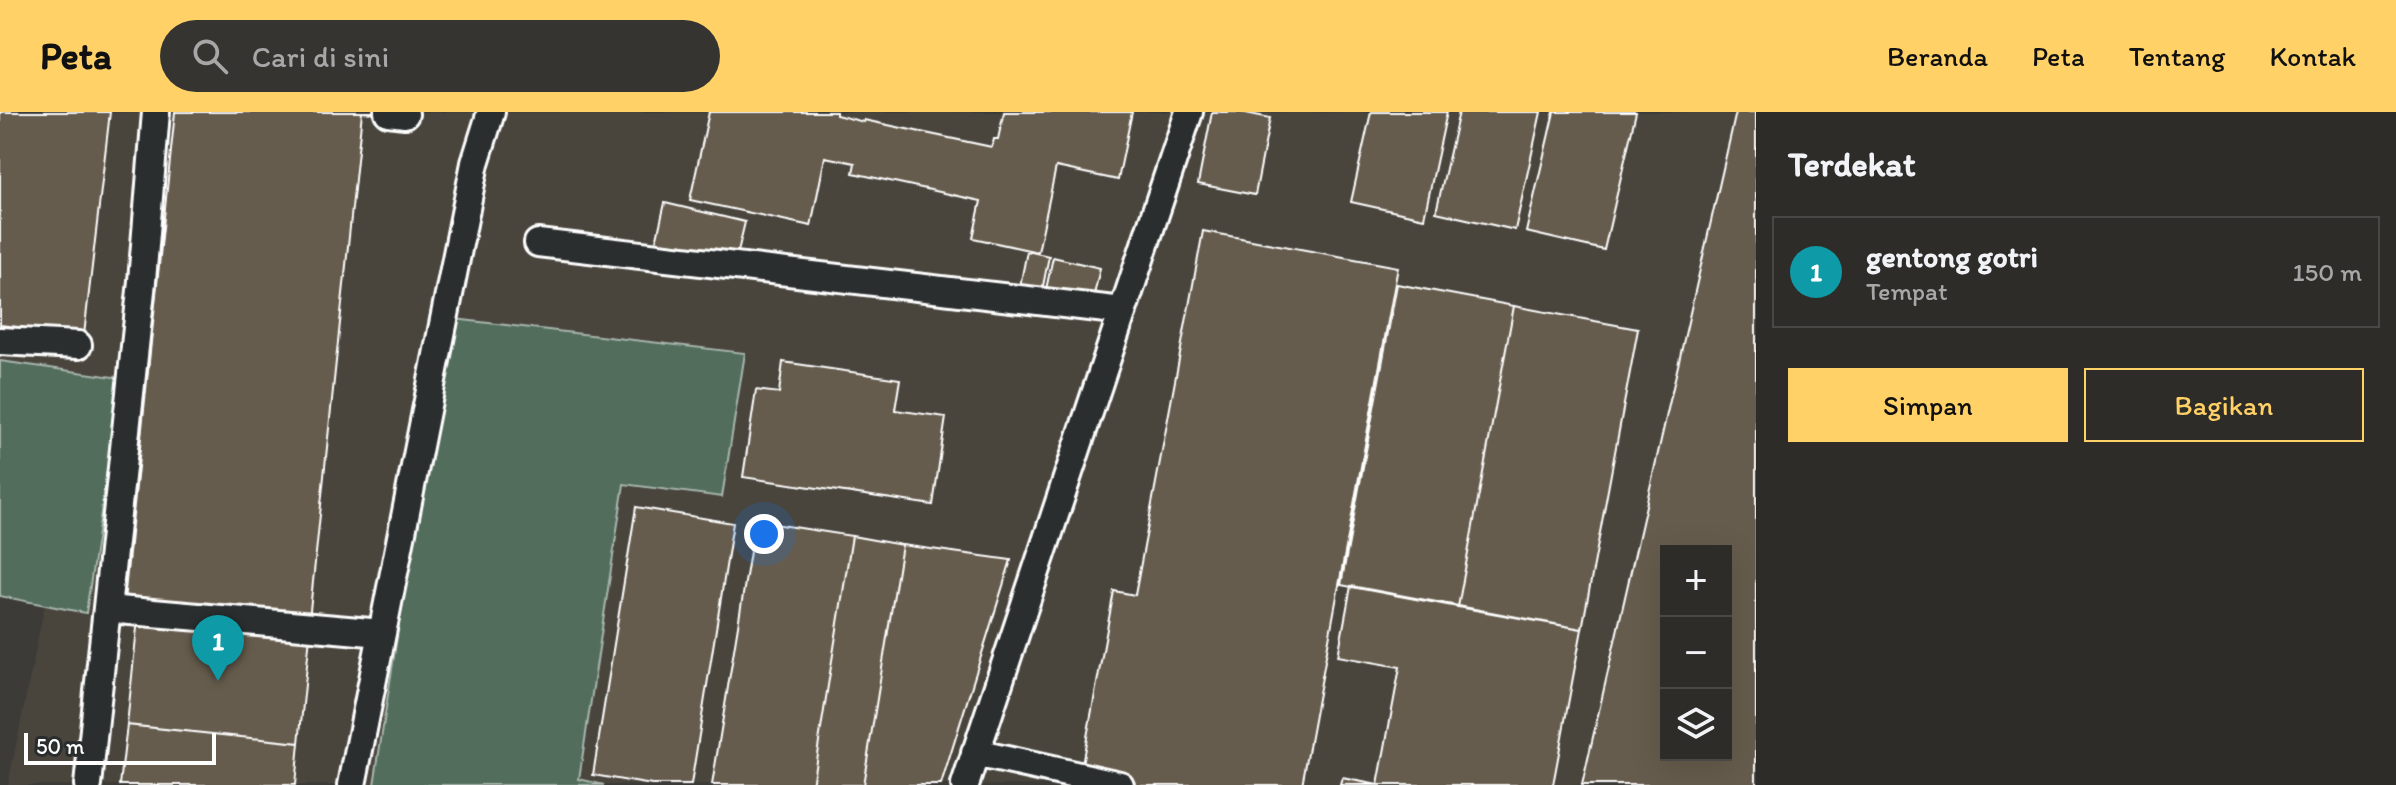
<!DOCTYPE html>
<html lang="id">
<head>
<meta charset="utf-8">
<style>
	:root { --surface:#2d2c29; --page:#353431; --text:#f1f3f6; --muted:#a7a7a8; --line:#484846; --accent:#ffd166 }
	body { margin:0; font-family:Itim,sans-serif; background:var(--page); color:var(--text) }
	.controls { position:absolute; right:24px; bottom:24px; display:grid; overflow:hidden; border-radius:0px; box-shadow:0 8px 32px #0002 }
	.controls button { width:72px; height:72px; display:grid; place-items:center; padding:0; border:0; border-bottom:2px solid var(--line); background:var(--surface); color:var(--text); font:40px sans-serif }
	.scale { position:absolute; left:24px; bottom:20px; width:192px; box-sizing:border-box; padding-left:8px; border:4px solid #fff; border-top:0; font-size:22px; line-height:28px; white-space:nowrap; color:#fff; -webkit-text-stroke:6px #2a2d2e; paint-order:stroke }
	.you { position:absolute; left:764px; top:422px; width:28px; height:28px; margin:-20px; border:6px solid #fff; border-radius:50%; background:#1a73e8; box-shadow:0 0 0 12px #1a73e833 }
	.badge { display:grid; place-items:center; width:52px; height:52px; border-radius:50%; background:var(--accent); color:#fff; font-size:26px; font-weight:700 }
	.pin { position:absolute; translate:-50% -66px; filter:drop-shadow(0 2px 4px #0008) }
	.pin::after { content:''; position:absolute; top:42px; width:28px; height:24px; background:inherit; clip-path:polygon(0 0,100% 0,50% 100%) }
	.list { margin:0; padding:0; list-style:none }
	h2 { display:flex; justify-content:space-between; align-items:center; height:104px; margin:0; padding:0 32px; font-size:34px }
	h2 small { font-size:26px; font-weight:400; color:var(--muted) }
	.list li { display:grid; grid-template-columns:52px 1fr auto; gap:24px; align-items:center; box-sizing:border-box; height:112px; margin:0 16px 16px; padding:0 16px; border:2px solid var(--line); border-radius:0px }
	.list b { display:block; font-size:30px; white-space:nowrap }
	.list p { margin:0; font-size:26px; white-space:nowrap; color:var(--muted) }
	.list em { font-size:26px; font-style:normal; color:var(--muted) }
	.actions { display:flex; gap:16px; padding:24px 32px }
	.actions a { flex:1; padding:18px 0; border:2px solid var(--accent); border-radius:0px; text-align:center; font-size:28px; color:var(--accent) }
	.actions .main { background:var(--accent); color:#111 }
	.icon { flex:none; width:44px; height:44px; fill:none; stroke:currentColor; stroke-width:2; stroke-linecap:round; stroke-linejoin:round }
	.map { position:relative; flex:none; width:1756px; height:673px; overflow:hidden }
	header { display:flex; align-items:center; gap:48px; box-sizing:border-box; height:112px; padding:0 40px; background:var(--accent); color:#111 }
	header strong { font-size:38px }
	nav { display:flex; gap:44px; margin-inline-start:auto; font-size:28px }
	.search { width:560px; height:72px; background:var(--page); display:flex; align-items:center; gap:20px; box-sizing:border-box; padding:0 28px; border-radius:44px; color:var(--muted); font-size:30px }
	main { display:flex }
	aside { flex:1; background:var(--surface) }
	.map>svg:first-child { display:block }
	.built { fill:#49453e; fill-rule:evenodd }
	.green { fill:#526d5c; stroke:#a8b6ae; stroke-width:2 }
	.building { fill:#665c4d; stroke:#fff; stroke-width:2; fill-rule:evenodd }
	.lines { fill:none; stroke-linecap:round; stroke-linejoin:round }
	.minor-casing { stroke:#fff; stroke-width:32 }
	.minor { stroke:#2a2d2e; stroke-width:26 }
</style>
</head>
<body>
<header>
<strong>Peta</strong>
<div class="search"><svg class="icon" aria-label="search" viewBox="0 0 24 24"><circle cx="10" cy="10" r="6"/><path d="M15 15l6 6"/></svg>Cari di sini</div>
<nav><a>Beranda</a><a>Peta</a><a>Tentang</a><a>Kontak</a></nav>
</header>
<main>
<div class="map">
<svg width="1756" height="673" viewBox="0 0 1756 673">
	<rect width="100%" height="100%" fill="#3c3b37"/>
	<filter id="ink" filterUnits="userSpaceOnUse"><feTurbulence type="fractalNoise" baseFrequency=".0125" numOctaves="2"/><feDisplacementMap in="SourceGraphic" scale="16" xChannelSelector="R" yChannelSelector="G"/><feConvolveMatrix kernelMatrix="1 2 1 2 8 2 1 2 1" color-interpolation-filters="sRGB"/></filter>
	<g filter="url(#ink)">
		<path class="built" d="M0,0H1756V673H8L58,428L0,418ZM1666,439H1726V643H1666Z"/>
		<path class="green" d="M454,207L745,241L722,385L624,372L579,667L604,673H374L413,422Z
			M0,249L121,266L86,501L0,484Z"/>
		<path class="building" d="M0,0H110L84,223L0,213Z
			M175,0H379V2L362,0L309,508L124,489Z
			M709,0H836V3L864,10V8L992,35L994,27H998L1004,0H1132L1118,68L1056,55L1038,140L973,126L981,89L853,61L855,51L825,45L811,114L690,88Z
			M1212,0H1241L1270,6L1255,83L1198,72Z
			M1371,0H1447L1424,106L1351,90Z
			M1459,0H1541L1515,118L1436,100Z
			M1554,0H1636L1604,138L1526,120Z
			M1736,0H1756V673H1582ZM1666,439H1726V643H1666Z
			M665,91L745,110L736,148L656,130Z
			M1203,119L1398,155L1302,673H1135L1080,663L1114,479L1135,483Z
			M1027,139L1049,144L1041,184L1019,179Z
			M1053,145L1100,156L1092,192L1045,182Z
			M1397,172L1514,194L1458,495L1341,473Z
			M1514,194L1638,217L1582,517L1458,495Z
			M783,250L900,267L895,298L946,305L933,393L743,365L756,278L779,281Z
			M636,395L733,411L691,673H652L593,663Z
			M755,409L852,424L812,673H712Z
			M852,424L902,433L863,673H812Z
			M902,433L1011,448L941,673H863Z
			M1351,474L1582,517L1553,673H1340L1342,666L1378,673L1400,555L1338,544Z
			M138,506L310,524L299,631L127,613Z
			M127,613L299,631L295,673H120Z"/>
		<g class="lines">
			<defs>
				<path id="minor" d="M388,0L405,2
					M538,131L1123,199
					M0,229L78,233
					M107,497L382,521
					M975,641L1120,673
					M88,673L142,169L156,0
					M352,673L475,51L491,0
					M965,673L1189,0"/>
			</defs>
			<use href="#minor" class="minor-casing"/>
			<use href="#minor" class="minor"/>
		</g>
	</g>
</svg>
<div class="controls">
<button>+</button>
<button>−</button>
<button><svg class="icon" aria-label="layers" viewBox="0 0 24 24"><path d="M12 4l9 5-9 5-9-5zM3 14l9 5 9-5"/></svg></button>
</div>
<div class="scale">50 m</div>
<div class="you"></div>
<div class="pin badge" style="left:218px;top:569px;background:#0f9aa8">1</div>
</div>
<aside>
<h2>Terdekat<small></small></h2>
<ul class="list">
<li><span class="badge" style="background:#0f9aa8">1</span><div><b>gentong gotri</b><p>Tempat</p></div><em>150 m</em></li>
</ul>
<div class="actions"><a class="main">Simpan</a><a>Bagikan</a></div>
</aside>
</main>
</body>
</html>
